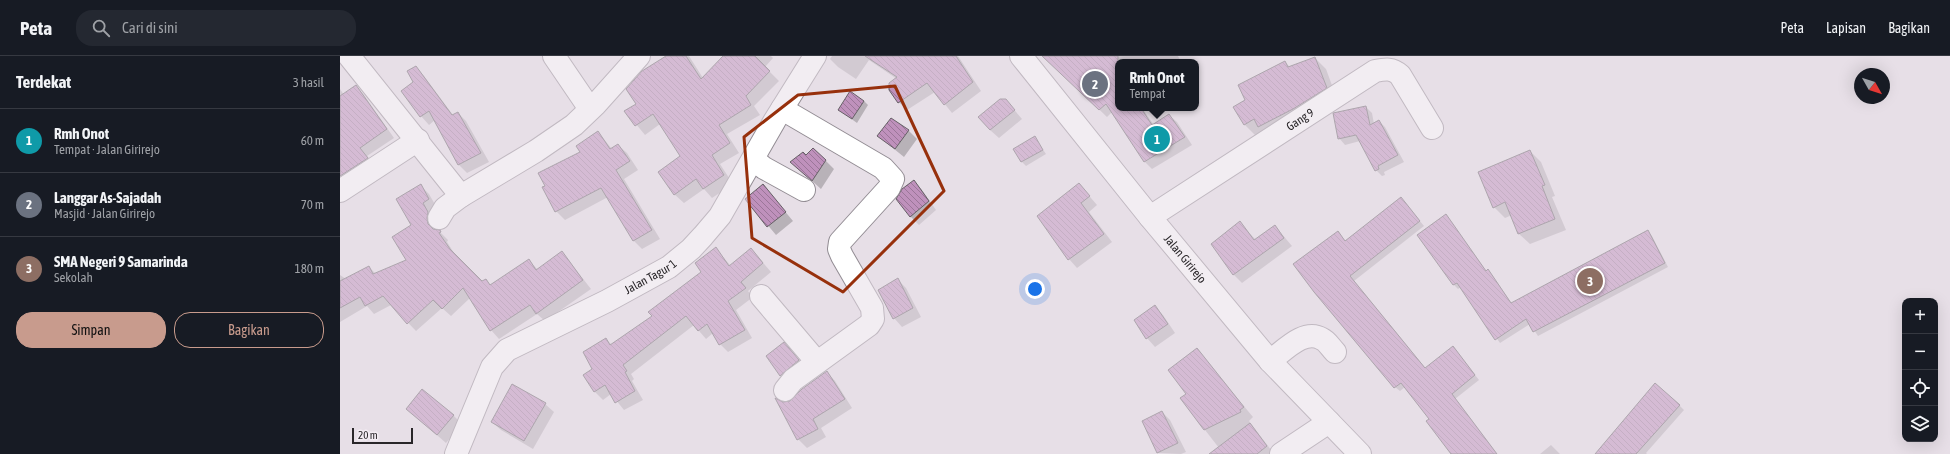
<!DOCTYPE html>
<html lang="id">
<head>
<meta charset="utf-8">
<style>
	:root { --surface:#171b24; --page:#242831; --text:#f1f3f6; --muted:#9ea1a6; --line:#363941; --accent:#c89b8d }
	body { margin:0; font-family:"Asap Condensed",sans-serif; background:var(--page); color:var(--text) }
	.controls { position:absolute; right:12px; bottom:12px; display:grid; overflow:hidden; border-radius:8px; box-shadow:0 4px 16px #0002 }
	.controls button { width:36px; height:36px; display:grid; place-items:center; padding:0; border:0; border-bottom:1px solid var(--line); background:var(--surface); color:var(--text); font:20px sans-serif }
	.compass { position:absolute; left:1514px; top:12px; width:36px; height:36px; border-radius:50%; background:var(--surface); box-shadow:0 4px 16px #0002; rotate:129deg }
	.scale { position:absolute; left:12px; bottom:10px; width:61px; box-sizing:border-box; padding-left:4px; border:2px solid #292629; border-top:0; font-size:11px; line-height:14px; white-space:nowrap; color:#292629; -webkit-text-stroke:3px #f4edf4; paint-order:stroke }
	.you { position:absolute; left:695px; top:233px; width:14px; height:14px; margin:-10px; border:3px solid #fff; border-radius:50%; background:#1a73e8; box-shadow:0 0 0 6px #1a73e833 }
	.badge { display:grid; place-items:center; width:26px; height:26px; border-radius:50%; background:var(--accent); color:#fff; font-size:13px; font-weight:700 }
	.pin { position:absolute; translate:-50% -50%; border:2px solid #fff; box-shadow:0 1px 4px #0006 }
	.popup { position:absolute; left:775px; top:3px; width:84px; height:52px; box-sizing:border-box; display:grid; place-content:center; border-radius:8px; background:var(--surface); filter:drop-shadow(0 1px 3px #0005); font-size:13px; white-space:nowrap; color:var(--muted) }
	.popup b { font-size:15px; color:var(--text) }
	.popup::after { content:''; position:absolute; left:50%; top:100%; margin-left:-8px; border:8px solid transparent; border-top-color:var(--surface) }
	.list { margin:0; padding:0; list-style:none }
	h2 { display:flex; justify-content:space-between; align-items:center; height:52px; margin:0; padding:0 16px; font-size:17px }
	h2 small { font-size:13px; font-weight:400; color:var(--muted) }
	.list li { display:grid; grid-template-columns:26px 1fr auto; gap:12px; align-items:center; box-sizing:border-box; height:64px; padding:0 16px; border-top:1px solid var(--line) }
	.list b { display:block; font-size:15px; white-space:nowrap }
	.list p { margin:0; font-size:13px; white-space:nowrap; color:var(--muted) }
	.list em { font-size:13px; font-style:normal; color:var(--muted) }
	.actions { display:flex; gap:8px; padding:12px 16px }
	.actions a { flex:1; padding:9px 0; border:1px solid var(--accent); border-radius:16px; text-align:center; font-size:14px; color:var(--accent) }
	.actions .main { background:var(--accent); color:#111 }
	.icon { flex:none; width:22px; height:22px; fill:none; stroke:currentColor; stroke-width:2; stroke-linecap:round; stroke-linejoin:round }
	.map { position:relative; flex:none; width:1610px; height:398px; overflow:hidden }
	header { display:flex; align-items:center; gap:24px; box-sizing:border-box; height:56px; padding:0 20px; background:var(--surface); border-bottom:1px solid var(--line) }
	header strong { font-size:19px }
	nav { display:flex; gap:22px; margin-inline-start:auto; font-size:14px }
	.search { width:280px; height:36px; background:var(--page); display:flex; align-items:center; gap:10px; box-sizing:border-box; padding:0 14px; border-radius:16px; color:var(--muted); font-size:15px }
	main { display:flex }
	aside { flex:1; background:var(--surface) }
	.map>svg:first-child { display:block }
	.shadow { fill:#0003 }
	.building { fill:url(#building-back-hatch); stroke:#666066 }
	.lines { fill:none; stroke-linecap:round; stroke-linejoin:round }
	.minor-casing { stroke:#938d94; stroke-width:24 }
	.minor { stroke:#fff; stroke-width:22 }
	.marked { fill:none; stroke:#97300c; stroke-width:3; stroke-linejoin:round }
	.labels { text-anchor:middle; stroke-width:3; stroke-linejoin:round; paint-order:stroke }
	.street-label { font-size:12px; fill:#292629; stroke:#f4edf4 }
</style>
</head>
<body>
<header>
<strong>Peta</strong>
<div class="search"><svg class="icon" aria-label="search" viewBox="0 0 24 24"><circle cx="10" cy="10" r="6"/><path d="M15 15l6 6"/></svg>Cari di sini</div>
<nav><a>Peta</a><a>Lapisan</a><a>Bagikan</a></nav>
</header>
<main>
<aside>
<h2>Terdekat<small>3 hasil</small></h2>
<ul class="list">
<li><span class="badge" style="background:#0f9aa8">1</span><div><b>Rmh Onot</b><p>Tempat · Jalan Girirejo</p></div><em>60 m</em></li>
<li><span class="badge" style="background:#6b7280">2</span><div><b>Langgar As-Sajadah</b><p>Masjid · Jalan Girirejo</p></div><em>70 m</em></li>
<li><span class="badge" style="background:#8d6e63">3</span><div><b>SMA Negeri 9 Samarinda</b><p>Sekolah</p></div><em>180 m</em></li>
</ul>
<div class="actions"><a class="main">Simpan</a><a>Bagikan</a></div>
</aside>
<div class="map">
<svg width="1610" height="398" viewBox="0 0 1610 398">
	<defs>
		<pattern id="building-back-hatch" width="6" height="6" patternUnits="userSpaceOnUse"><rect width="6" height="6" fill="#bf91bc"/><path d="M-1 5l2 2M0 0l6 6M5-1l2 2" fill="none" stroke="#9b7699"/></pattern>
	</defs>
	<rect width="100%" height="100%" fill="#e7dfe7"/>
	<path class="shadow" d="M324,0H349L363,22L384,0H431L433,2L425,11L439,25L414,50L420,59L387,78L399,97L380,108L393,128L372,142L364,133L344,147L334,138L342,100L320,68L305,79L286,56L297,48L325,2Z
		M492,0H618L641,35L612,57L595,36L567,54L559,46L557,23L529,4L516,23L498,11L490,3Z
		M715,0H838L841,6H778V52H802L814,69L829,59L837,66L852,89L812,113L805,106L772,56L767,61L716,12Z
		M975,2L986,13L997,43L916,80L905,69L906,44L945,6L950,11Z
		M76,11L84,20L113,59L118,57L126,65L149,106L127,117L119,109L95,64L89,69L81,60Z
		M16,30L24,39L54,82L27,100L35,110L0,135V33L4,39Z
		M666,44L682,63L659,82L650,74Z
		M524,45L528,49L517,67L499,54Z
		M1026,51L1032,57L1034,68L1039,65L1045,71L1064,106L1044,116L1045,119L1042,120L1036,114L1020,85L1005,89L999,82Z
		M551,63L569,75L577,83L564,101L538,80Z
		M258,76L272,93L278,89L287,97L298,114L284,123L320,183L302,193L294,185L268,141L225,164L216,155L242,96Z
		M695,82L706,98L686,110L682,106Z
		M1190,95L1201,106L1215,140L1212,141L1226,174L1190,188L1179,178L1172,159L1165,162L1154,151Z
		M485,104L494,113L481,133L460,114Z
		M574,125L582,134L596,154L579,169L570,160Z
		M739,128L757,149L749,156L772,186L737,212L729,203Z
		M423,129L453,165L436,179L406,143Z
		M81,130L89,138L97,152L96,174L99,175L108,184L107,186L118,203L142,227L146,224L151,229L189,204L198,214L222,196L251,233L205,265L197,258L159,283L151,274L130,242L111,260L102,252L76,275L51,249L34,258L27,250L0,266V219L6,223L29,211L36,218L67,204Z
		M1061,142L1084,170L1014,225L1086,313L1117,296L1139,324L1115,343L1157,398H1111L1090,363L1065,331L1060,335L1055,331L975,235L997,176L1006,185Z
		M1106,160L1147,216L1152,219L1172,248L1308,176L1312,180L1328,211L1198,280L1190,268L1160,287L1121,231L1118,233L1114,229L1079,179Z
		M900,167L916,184L935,170L952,190L902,227L894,219L872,188Z
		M375,192L391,210L419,202L431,216L408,235L413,241L396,254L412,282L388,296L380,288L373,277L366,283L354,269L291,318L294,323L292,325L303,344L284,354L271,338L263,344L255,336L244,319L254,313L266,283L272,289L313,261L363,216Z
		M558,224L566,232L581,261L562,271L554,262Z
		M815,251L823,259L835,277L815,291L807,282Z
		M857,294L913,361L909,365L934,398H871L879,392L841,343L847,338Z
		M452,296L467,313L450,328L427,300Z
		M487,316L495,325L512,352L481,372L486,381L467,392L458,383L443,347L450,346Z
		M205,348L214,356L193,393L161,374L152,366Z
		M1339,349L1344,354L1306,397L1307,398H1256Z
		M67,353L113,359L122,368L106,387Z
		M822,356L830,364L846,396L841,398L818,397L803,366Z
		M1211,389L1220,398H1200Z"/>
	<path class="building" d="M326,0H346L361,23L383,0H415L430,15L406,40L411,49L379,69L390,87L372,99L384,119L363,133L356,123L334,139L318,116L340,100L313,58L295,70L284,55L296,48L286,33L302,15Z
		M525,0H616L633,26L604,49L587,27L558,47L549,34V27L557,21Z
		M702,0H778V52H801L812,69L829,58L845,81L804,106L766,48L759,54Z
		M975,1L987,32L953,53L918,71L914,63L904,69L893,51L905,44L898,29L945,5L948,11Z
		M76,10L112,59L118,56L141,97L118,109L89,55L80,61L61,35L73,26L67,15Z
		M16,29L47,73L20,92L28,102L0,120V40Z
		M510,35L524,45L512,63L498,54Z
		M660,43H666L675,54L650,74L638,61Z
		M1026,50L1030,69L1039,64L1058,99L1038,110L1039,113L1035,115L1016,79L998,83L993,57Z
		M551,62L569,74L555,93L537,80Z
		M258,75L270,93L278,88L290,105L276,114L312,174L293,185L261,132L215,156L202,131L205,130L198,117L240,96L236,90Z
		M695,80L703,94L681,106L673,93Z
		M473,92L486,104L472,125L450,106L463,96L466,99Z
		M1190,94L1205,129L1202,130L1215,163L1178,178L1165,146L1153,152L1138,116Z
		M574,124L589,145L570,161L556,143L562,133Z
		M739,127L750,140L741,147L764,178L728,204L697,160Z
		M81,128L89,143L83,147L88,156L87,162L88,168L93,173L100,174L101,176L99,177L110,193L142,225L146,223L150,229L189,203L196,214L222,195L243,224L196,258L190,249L150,275L123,232L102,253L93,244L67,268L43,240L25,250L20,241L0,252V225L29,210L33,218L66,204L52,181L71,169L56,143Z
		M423,128L446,156L427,171L405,143Z
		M1061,141L1080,165L1010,220L1085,312L1113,290L1135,319L1112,338L1157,398H1111L1086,365L1089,363L1061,327L1054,332L974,236L953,208L998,175L1005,185Z
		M1106,158L1146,215L1148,213L1171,247L1308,174L1325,207L1193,276L1186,263L1155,284L1117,227L1113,229L1077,179Z
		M900,165L914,184L935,169L944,182L893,219L871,188Z
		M376,191L389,210L411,192L423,207L401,226L406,232L388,245L405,274L379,289L367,268L358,275L346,260L283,309L287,315L285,316L295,335L275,347L265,329L254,336L243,319L252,313L243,296L266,282L270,289L312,260L308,256L361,216L355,207Z
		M558,222L573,252L553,263L538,234Z
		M815,249L828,268L806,283L794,264Z
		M444,286L459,304L440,320L426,300Z
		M857,292L904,351L900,354L901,356L864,374L840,342L846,338L828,314Z
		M487,315L505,343L473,363L478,373L457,384L435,342L443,346L450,345L462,333Z
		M1315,327L1340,349L1296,398H1255Z
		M172,328L206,347L184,385L151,366Z
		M82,333L114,359L97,379L66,353Z
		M822,355L838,387L817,397L802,365Z
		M910,367L927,390L917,398H869Z"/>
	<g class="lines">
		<defs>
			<g id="minor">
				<path d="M9,0L121,140L196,95L234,69L256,48L299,0"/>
				<path d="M214,0L250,53"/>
				<path id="s1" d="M681,0L810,161L930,305L1020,398"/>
				<path d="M442,53L543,112L553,123L549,132L500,186L499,193L502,200L532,252L533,263L529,269L453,324L445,334"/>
				<path d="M413,103L424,112L464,134"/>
				<path d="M0,135L78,84"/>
				<path id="s2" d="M810,161L1035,15C1046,13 1052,12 1060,19L1092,72"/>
				<path d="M99,162L105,152L121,140"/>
				<path d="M421,240L477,306"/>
				<path d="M930,305C944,295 964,272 982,283C987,285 991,292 995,296"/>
				<path id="s3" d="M116,398L152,311L167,294L267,245L329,211L351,193L363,180L380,160L435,64L475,0"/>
				<path d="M941,398L989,366"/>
			</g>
		</defs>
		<use href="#minor" class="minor-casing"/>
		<use href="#minor" class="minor"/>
	</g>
	<path d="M0 0H1610V398H0ZM555,30L604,135L503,236L412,182L404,81L458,39Z" fill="#e7dfe7" fill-opacity=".55" fill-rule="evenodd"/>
	<path class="marked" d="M555,30L604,135L503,236L412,182L404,81L458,39Z"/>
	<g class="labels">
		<g class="street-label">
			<text dy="4" stroke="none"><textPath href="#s2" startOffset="179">Gang 9</textPath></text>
			<text dy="4" stroke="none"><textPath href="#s1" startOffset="261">Jalan Girirejo</textPath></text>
			<text dy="4" stroke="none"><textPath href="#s3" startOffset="278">Jalan Tagur 1</textPath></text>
		</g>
	</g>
</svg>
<div class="controls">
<button>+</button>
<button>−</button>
<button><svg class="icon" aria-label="locate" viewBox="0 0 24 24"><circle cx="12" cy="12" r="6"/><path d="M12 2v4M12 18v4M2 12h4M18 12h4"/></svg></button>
<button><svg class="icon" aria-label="layers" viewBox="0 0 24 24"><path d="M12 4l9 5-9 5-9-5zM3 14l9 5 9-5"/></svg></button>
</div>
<svg class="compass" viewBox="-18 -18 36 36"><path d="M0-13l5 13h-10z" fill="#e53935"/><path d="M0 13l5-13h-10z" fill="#9ea1a6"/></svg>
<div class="scale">20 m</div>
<div class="you"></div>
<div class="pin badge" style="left:817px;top:83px;background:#0f9aa8">1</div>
<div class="popup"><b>Rmh Onot</b>Tempat</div>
<div class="pin badge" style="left:755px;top:28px;background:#6b7280">2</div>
<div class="pin badge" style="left:1250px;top:225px;background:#8d6e63">3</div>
</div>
</main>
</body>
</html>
